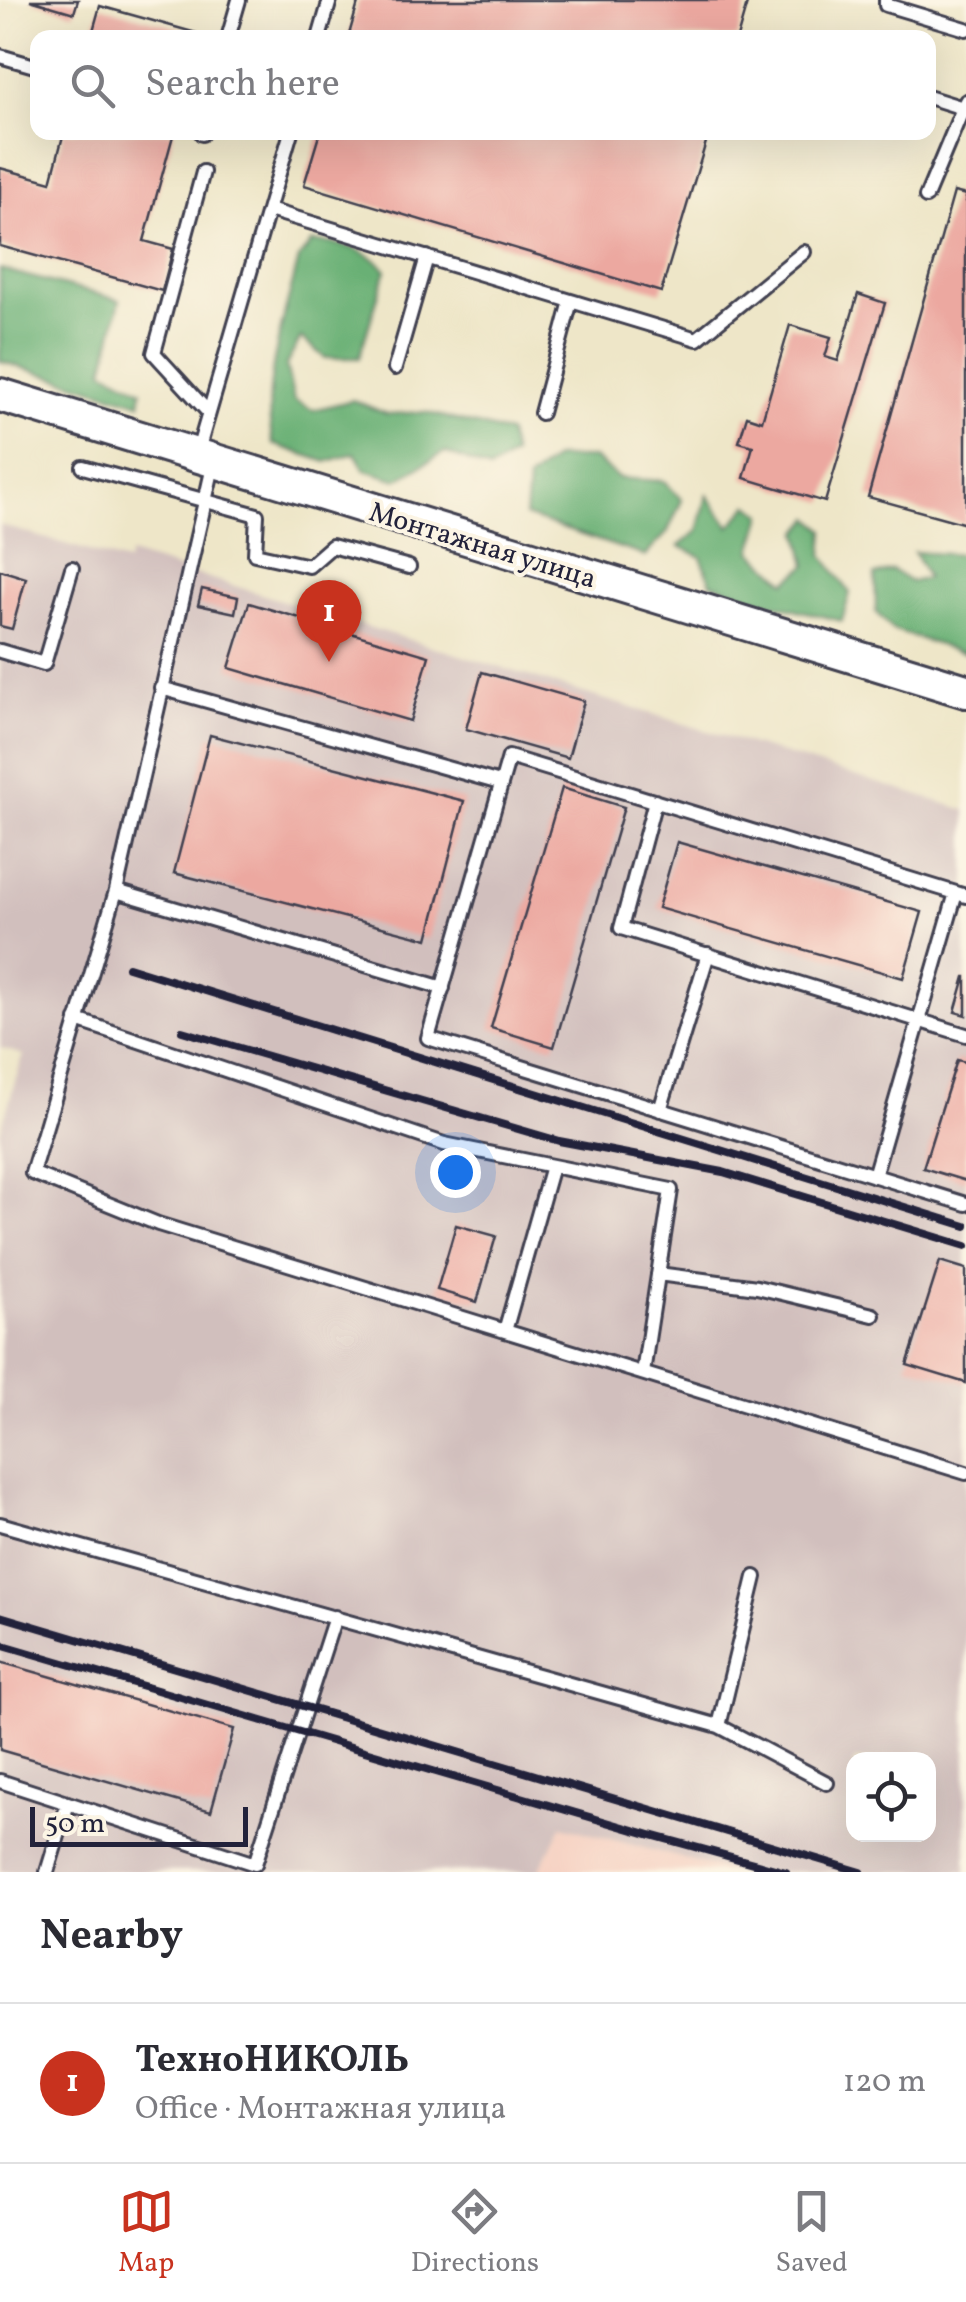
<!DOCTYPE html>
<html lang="en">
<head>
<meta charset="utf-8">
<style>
	:root { --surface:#fff; --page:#f2f2f3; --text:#2b2b33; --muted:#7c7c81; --line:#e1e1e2; --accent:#c8321e }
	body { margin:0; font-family:Vollkorn,serif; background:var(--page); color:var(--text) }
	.controls { position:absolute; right:30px; bottom:30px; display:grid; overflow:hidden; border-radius:20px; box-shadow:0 10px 40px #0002 }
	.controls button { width:90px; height:90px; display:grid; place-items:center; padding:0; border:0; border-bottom:2px solid var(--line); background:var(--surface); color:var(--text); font:50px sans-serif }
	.scale { position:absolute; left:30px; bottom:25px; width:218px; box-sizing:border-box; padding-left:10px; border:5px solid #22223b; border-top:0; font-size:28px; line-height:35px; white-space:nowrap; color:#22223b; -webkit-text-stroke:8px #fcf5e5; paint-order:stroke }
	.you { position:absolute; left:455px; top:1172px; width:35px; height:35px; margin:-25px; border:8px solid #fff; border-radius:50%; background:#1a73e8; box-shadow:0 0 0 15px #1a73e833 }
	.badge { display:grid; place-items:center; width:65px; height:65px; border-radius:50%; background:var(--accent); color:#fff; font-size:32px; font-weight:700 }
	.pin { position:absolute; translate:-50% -82px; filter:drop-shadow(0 2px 5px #0008) }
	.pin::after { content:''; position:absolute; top:52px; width:35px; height:30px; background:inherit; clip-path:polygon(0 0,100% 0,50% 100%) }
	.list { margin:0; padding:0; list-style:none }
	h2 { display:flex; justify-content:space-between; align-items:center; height:130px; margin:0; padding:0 40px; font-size:42px }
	h2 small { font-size:32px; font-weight:400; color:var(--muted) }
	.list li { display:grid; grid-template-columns:65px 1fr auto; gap:30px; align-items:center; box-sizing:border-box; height:160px; padding:0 40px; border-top:2px solid var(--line) }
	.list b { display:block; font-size:38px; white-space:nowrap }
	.list p { margin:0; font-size:32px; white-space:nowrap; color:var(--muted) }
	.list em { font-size:32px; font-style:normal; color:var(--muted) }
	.icon { flex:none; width:55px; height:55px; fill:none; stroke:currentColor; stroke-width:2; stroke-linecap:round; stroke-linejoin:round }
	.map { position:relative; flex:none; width:966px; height:1872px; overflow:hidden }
	.search { position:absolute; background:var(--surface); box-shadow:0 10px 40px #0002; left:30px; right:30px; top:30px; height:110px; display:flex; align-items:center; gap:25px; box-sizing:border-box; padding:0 35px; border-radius:20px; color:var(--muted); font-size:38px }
	.sheet { height:290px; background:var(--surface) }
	nav { display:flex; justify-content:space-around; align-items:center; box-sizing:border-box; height:140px; border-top:2px solid var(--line); background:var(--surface); font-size:28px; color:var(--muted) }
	nav a { display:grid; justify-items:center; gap:5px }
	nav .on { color:var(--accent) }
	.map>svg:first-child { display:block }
	.built { fill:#f6d2c3 }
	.industrial { fill:#d1bfbd; fill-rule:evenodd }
	.forest { fill:#69b075; stroke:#466958; stroke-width:2.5 }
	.building { fill:#eca8a0 }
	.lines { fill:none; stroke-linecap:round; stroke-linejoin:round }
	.service-casing { stroke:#413f50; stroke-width:18 }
	.tertiary-casing { stroke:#413f50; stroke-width:38 }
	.service { stroke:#fff; stroke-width:12 }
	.tertiary { stroke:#fff; stroke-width:32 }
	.rail { stroke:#22223b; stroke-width:8 }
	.labels { text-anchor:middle; stroke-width:8; stroke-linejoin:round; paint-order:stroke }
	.street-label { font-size:28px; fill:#22223b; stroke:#fcf5e5 }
</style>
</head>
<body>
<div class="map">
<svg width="966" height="1872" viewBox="0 0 966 1872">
	<rect width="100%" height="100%" fill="#fcf5e5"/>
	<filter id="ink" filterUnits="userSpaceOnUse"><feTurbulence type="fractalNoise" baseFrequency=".01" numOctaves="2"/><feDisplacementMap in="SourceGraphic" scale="20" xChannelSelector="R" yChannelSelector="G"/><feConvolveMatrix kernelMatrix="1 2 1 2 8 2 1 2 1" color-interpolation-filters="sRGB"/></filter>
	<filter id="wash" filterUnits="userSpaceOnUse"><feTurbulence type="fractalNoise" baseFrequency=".0048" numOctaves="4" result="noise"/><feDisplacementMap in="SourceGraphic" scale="40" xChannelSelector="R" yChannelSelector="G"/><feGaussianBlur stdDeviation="2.25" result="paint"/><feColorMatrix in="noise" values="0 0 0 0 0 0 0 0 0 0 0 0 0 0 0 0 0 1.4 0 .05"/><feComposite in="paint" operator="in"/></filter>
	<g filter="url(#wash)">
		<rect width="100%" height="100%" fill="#eee6c8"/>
		<path class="built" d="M562,1826L734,1872H538Z"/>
		<path class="industrial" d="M0,525L127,562L130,554L966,810V1872H734L562,1826L538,1872H0V1132L23,1055L0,1048ZM854,1760H928V1834H854Z"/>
		<path class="forest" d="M312,242C339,242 369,249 386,270L359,358H325L301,338L286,365L294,400L313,410L353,400L387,414L425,412L508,433L513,455L490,470L445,452L397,480L365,470L355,453L326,462L273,444C260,383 285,317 299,258Z
			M0,269L120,300L104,370L142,390L140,403L0,361Z
			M555,458H594L618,478L664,481L682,500L667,533L645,556L525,516L528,480Z
			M707,495L730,527L749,505L763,514L752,551L786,582L807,565L799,532L811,518L825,530L823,555L850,593L842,621L761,601L711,583L701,557L679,546L698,531Z
			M914,552L966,555V654L893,630L876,612L875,575L892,570L911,582L927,578Z"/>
		<g id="blocks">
			<path class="building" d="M30,0H78L74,13Z
				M359,0H748L737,38H348Z
				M100,6L207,36V38H91Z
				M64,132H174L144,241L173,249L162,291L0,246V168L51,182Z
				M320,132H709L661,292L304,185Z
				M954,192L966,195V524L868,497Z
				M858,294L885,303L825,502L744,478L753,446L739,442L747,416L762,421L790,325L831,337L825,357L838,361Z
				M0,570L26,578L12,629L0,626Z
				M202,589L238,597L235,613L198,605Z
				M249,603L429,656L410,721L229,668Z
				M482,672L584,701L568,758L466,729Z
				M210,735L464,801L428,939L174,873Z
				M562,788L624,807L554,1047L491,1028Z
				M677,842L922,912L903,978L658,908Z
				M965,977H966V1015L955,1012Z
				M957,1060L966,1062V1181L923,1168Z
				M456,1225L496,1236L477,1302L437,1290Z
				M940,1261L966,1269V1383L907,1365Z
				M0,1662L234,1729L211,1811L0,1750Z"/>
		</g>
	</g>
	<g filter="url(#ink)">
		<use href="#blocks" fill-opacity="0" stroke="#413f50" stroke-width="2.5"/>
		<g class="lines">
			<defs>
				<path id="service" d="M886,0V5L966,29
					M228,38L239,0
					M319,38L330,0
					M0,56L38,67
					M928,97L963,108
					M202,134V132
					M203,172L154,353L209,413
					M926,197L966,101
					M269,210L697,339L804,252
					M395,368L427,257
					M541,413L571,301
					M197,454L291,132
					M214,462L116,891L32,1173L158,1224L966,1473
					M83,467L257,515L255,554L309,566L332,546L409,567
					M0,651L44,664L72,568
					M161,688L500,783
					M655,801L621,928L966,1035
					M116,891L443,988
					M966,896L509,757L428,1038L966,1204
					M77,1020L444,1144L671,1190L643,1373
					M660,1110L708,954
					M874,1176L956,893
					M658,1274L757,1287L873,1315
					M505,1331L552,1166
					M0,1524L719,1726L827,1783
					M719,1726L755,1577
					M0,1781L255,1864L335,1617
					M47,1872L68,1803"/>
				<path id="tertiary" d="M0,395L966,691"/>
			</defs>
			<use href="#service" class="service-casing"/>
			<use href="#tertiary" class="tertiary-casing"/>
			<use href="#service" class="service"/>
			<use href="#tertiary" class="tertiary"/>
			<path class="rail" d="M128,967L966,1226
				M182,1031L559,1141L723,1172L966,1246
				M0,1616L861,1872
				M0,1644L651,1835L786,1872"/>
		</g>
	</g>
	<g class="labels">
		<g class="street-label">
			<text transform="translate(483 544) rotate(17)" y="10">Монтажная улица</text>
		</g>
	</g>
</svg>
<div class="controls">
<button><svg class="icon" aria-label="locate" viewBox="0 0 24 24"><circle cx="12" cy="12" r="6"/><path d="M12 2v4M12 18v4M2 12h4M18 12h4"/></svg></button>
</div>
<div class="scale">50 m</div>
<div class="you"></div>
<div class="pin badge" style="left:329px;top:662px">1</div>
<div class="search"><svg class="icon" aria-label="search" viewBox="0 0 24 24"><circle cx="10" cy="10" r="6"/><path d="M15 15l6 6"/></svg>Search here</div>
</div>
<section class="sheet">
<h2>Nearby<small></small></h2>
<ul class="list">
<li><span class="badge">1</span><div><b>ТехноНИКОЛЬ</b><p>Office · Монтажная улица</p></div><em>120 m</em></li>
</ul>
</section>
<nav>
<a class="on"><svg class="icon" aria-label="map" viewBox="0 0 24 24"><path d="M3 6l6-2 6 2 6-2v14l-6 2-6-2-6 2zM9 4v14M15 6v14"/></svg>Map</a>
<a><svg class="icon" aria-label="directions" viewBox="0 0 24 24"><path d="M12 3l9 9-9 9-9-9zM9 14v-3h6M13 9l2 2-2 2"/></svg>Directions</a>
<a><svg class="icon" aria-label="saved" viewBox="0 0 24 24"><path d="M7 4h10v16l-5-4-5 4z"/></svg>Saved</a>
</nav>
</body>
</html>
